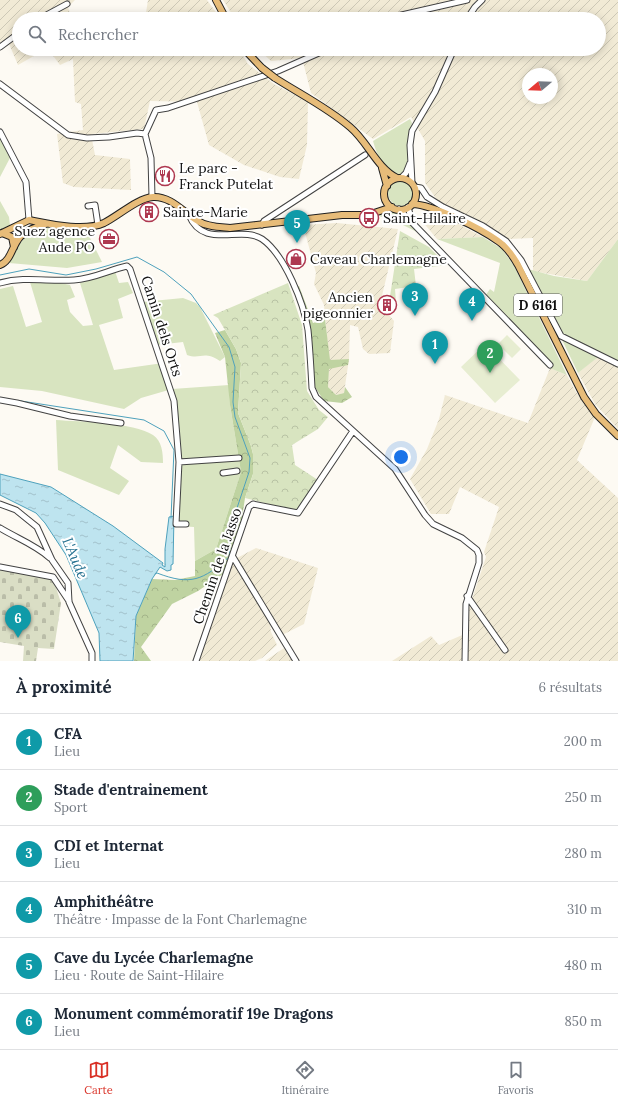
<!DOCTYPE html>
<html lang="fr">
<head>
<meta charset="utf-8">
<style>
	:root { --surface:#fff; --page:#f6f6f7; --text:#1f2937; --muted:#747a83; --line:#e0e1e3; --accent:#d93025 }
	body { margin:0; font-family:Lora,serif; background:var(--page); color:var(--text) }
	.compass { position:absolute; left:522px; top:68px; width:36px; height:36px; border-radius:50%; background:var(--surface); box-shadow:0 2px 10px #0003; rotate:251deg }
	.you { position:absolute; left:401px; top:457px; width:14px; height:14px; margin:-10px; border:3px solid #fff; border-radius:50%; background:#1a73e8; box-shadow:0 0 0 6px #1a73e833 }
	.badge { display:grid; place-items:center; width:26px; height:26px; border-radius:50%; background:var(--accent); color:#fff; font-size:13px; font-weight:700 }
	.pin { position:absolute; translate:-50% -33px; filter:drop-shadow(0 1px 2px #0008) }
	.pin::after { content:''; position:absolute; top:21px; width:14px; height:12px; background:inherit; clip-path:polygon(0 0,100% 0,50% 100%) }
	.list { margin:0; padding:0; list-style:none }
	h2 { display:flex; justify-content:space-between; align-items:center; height:52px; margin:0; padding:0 16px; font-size:17px }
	h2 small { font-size:13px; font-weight:400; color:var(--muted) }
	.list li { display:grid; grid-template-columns:26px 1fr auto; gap:12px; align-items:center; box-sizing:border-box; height:56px; padding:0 16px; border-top:1px solid var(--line) }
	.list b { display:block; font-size:15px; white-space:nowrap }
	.list p { margin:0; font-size:13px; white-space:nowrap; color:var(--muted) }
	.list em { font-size:13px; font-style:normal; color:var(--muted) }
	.icon { flex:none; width:22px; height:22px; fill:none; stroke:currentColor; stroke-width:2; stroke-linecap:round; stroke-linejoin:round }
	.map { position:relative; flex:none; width:618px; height:661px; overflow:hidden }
	.search { position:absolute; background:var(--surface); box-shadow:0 2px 10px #0003; left:12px; right:12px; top:12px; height:44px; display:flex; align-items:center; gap:10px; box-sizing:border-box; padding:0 14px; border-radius:22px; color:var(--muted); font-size:15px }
	.sheet { height:388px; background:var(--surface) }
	nav { display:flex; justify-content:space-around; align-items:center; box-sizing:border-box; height:56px; border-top:1px solid var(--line); background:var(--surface); font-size:11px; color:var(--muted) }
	nav a { display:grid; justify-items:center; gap:2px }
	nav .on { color:var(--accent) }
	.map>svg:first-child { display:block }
	.farmland { fill:url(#farmland-furrows); fill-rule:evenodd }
	.grass { fill:#d8e4c0 }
	.forest { fill:url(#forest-crowns) }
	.cemetery { fill:url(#cemetery-stones) }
	.park { fill:url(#park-crowns) }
	.pitch { fill:#e7edd1 }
	.water { fill:url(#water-ripples); stroke:#4ea1bc }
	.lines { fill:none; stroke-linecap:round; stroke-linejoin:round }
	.stream { stroke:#4ea1bc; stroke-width:1 }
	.minor-casing { stroke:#424242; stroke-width:7 }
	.major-casing { stroke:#202020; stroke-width:8 }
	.minor { stroke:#fff; stroke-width:5 }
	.major { stroke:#e7bc79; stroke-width:6 }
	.major-bridge-casing { stroke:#202020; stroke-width:8; stroke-linecap:butt }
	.major-bridge { stroke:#e7bc79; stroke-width:6 }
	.labels { text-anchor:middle; stroke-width:4; stroke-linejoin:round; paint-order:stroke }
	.shield { fill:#fff; stroke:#575757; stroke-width:1 }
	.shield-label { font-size:13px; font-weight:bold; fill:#0f0f0f }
	.poi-label { font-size:14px; fill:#0f0f0f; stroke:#fff; text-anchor:start }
	.street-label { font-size:14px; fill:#0f0f0f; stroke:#fff }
	.water-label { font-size:15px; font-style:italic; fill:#287392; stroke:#fff }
</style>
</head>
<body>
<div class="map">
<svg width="618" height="661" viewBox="0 0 618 661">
	<defs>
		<pattern id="farmland-furrows" width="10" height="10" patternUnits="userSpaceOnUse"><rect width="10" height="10" fill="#f1ead5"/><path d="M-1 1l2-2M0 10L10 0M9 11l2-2" fill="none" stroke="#cdc8b6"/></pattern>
		<pattern id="forest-crowns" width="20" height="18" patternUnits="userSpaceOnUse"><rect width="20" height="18" fill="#bfd3a1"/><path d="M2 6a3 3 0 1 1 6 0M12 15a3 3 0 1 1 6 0" fill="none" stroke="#a3b489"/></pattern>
		<pattern id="cemetery-stones" width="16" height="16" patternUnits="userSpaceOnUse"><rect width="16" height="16" fill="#dadec5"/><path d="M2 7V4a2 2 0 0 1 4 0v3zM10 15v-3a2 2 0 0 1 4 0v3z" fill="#babda8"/></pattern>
		<pattern id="park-crowns" width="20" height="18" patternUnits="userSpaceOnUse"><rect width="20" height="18" fill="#d8e4c0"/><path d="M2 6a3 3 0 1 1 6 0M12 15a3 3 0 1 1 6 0" fill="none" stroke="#b8c2a4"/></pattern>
		<pattern id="water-ripples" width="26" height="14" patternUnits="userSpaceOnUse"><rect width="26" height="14" fill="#bee4ef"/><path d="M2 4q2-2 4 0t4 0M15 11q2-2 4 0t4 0" fill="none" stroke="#a2c2cc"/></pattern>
	</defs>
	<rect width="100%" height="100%" fill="#fdfaf3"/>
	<path class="farmland" d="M0,0H75L68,7L72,19H19V49H46L18,65L7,39L0,42Z
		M148,0H207L221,19H145Z
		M223,0H618V239L587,281L533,271V238L508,239L440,204L425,183V141L411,117L373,139L311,93L302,58L271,61L258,49H599V19H235ZM528,74H552V98H528Z
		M48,49H239L248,64L274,84L308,102L307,145L299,179L280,177L244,165L209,145L197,102L150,101L144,129L91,134L95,155L130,159L131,190L74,187L63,183L57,134L83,130L81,104L75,102L73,59L60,65Z
		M423,208L449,219L483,237L437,239L422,221Z
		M337,223L398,229L380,304L394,321L390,353L369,354L363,349L358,327L350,325L349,359L344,393L336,395L328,387L329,360L324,305L314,284L316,273L303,225Z
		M598,356L618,368V429L595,404L578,373Z
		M550,368L567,375L576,392L595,417L577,460L618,498V661H392L431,636L439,645L467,633L469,608L486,557L484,552L499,507L460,487L449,514H431L410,479L427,449L439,419L445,395L528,423Z
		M256,548L318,568L304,624L282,635L237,558Z
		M232,561L270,623L271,632L277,645L262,658L255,661H197Z
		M284,648L293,661H265Z"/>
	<path class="grass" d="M410,119L412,123C409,137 411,164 401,174L398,175C382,166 378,158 373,141Z
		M0,137L11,156L0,177Z
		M388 193a13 13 0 1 1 26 0a13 13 0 1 1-26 0Z
		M0,201L9,217L10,226L0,231Z
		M390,210L398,212L419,233L395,221L379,216Z
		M46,227L86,230L102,262L67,268L9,263C17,246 27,229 46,227Z
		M483,237L502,249L514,266L567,375L547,367L483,299L490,289L494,292L500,263L437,239Z
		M618,239V368L598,357L578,373L528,269L554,276L587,281Z
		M115,271L119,283L128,282L133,293L118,299L123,318L99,325L114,370L163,363L172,389L229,385L230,405L241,472L216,549L195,561L194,527L177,526L181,463L172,389L141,398L124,409L42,391L0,387V289L13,286L26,327L42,322L30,282L51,281L70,285L75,297L67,300L70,312L83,326L93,325L80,283Z
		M183,298L196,303L200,307L225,357L220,361C203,350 201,360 187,355L183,342L157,345L142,302Z
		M56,420C81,422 133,422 153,435C162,441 163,453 163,463L141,462L118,445L110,468L129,481L119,495L58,470Z"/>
	<path class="forest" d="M299,286L313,323L325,319L330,360L349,359L348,365L329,369L328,387L336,395L344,393L345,387L352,397L342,403L324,401L315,387L307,329L294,288Z
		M225,330L236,349L241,363L238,413L251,446L253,454V474L245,498L239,538L232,561L223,574L198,591L172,604L141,647L151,661H134L136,616L152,579L175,580L195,576V561L216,549L241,472L230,405L225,357L215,333Z"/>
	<path class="cemetery" d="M0,569L53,578L61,603L54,649L38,648L36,661H23L24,646L0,642Z"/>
	<path class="park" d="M400,231L429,247L447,265L414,269L416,286L395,289L396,302L389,303Z
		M288,283L302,325L307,391L319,410L328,417L318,429L292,445L295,465L318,480L297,509L292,510L245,498L253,474V454L251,446L238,413L241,363L236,349L225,330L218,318L213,315Z"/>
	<path class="pitch" d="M507,335L521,349L512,358L498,344Z
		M485,344L520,380L495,403L461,367Z"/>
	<path class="water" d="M0,474L51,487L113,526L163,563L162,565L165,567V549L169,517L174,516L173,564L171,565V570L167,571L160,567L152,579L136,616L133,661H100L99,633L66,555L45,523L36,513L0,495Z"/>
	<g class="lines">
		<path class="stream" d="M0,275L29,269L66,275L96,269L137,257L164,272L191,294L229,347L235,367L233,402L235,417L250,458L249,472L237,508L231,534L229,557C203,580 191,586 157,573L155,574
			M21,401L144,420L164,431L174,450L171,518"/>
		<defs>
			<path id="minor" d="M39,19L67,4
				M384,19L467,0
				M467,19L475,7L482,0
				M0,47L19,33
				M0,84L68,135L87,138L109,137L137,133L145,134L151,158L152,197
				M0,132L26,182L29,220
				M145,134L156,110L168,108L278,71L328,49
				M401,178L406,173L410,163
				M412,183L410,145L412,131L435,92L454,49
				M415,187L421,188L427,197L443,207L483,226L506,241L521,260L561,336L618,364
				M88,206L95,205L98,225
				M408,207L411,218
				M399,209L550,365
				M189,215C203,250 241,225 262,239C285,255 304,304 308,330C310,350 311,369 312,388L316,397L395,469L425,515L433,524L462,538L477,550L479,555V563L466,604L465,661
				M262,225L264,221L365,155
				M0,283C25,276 49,282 74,280C93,279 109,270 127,266L130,269L174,401L179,462L176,524H186
				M0,400L17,403L70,416L121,423
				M179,462L239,458
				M223,473L237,471
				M0,504L16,510L37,527L52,560L68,583L69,602L92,653V661
				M0,528C18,539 34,544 50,558
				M233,557L296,661
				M0,567L53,577L69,601
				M467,596L505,650
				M196,661L249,507L253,504L298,513L353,431"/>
			<path id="major" d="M216,0L226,19
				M244,49L262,68
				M275,78C300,94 328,108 350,127C368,142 376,167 397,178
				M382,168L387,186
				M384 194a16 16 0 1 1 32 0a16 16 0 1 1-32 0Z
				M412,204C434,205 480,228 498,241C507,247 513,256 518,265L584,397L596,414L618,436
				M29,220C50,224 84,232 104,223C118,216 138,198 153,197C171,196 183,212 198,221C207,227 220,227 230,228L342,215H368L392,207
				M2,233L12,237L14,247
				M0,234L29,220
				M0,265C11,261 12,246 20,237C27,230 36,227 46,224"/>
		</defs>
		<use href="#minor" class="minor-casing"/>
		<use href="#major" class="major-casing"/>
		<use href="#minor" class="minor"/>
		<use href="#major" class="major"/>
		<defs>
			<path id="major-bridge" d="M262,68L275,78"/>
		</defs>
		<use href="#major-bridge" class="major-bridge-casing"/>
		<use href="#major-bridge" class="major-bridge"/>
	</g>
	<defs>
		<symbol id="restaurant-ring" viewBox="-11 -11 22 22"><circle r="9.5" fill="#fff" stroke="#ae3850" stroke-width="1.5"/><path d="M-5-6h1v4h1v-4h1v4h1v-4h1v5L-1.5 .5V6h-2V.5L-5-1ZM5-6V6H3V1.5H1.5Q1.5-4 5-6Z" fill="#ae3850"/></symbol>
		<symbol id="building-ring" viewBox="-11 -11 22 22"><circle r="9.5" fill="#fff" stroke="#ae3850" stroke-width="1.5"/><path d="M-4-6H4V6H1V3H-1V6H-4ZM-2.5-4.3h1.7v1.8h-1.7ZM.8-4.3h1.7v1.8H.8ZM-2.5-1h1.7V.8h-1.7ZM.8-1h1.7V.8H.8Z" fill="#ae3850"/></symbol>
		<symbol id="bus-ring" viewBox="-11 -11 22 22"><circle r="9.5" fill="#fff" stroke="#ae3850" stroke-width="1.5"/><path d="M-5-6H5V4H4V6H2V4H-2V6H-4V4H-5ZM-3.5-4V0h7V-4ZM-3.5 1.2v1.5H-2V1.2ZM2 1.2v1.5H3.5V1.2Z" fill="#ae3850"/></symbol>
		<symbol id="office-ring" viewBox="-11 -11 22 22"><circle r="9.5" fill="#fff" stroke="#ae3850" stroke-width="1.5"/><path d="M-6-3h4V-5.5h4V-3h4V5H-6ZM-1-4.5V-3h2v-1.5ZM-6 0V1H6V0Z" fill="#ae3850"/></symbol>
		<symbol id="shop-ring" viewBox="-11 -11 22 22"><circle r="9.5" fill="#fff" stroke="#ae3850" stroke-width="1.5"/><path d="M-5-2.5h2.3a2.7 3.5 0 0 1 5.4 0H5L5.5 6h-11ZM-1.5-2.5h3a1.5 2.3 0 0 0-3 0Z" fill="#ae3850"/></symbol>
	</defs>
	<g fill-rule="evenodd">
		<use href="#restaurant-ring" x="154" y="165" width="22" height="22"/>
		<use href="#building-ring" x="138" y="201" width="22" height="22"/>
		<use href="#bus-ring" x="358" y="207" width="22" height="22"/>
		<use href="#office-ring" x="98" y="228" width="22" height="22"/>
		<use href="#shop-ring" x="285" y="248" width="22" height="22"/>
		<use href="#building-ring" x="376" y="294" width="22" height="22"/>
	</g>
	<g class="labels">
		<rect class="shield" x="514" y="294" width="48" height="22" rx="3"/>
		<g class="shield-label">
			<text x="538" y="310">D 6161</text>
		</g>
		<g class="poi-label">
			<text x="179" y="173">Le parc -<tspan x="179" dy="16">Franck Putelat</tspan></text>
			<text x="163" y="217">Sainte-Marie</text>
			<text x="383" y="223">Saint-Hilaire</text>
			<text x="95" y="236" text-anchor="end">Suez agence<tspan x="95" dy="16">Aude PO</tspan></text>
			<text x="310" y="264">Caveau Charlemagne</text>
			<text x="373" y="302" text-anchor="end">Ancien<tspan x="373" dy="16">pigeonnier</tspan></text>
		</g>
		<g class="street-label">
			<text transform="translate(162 326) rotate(72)" y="5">Camin dels Orts</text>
			<text transform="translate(217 566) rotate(-71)" y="5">Chemin de la Jasso</text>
		</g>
		<g class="water-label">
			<text transform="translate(75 558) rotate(67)" y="5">L'Aude</text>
		</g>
	</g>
</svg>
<svg class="compass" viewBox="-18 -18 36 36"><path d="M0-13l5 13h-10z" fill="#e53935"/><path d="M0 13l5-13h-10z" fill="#747a83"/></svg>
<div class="you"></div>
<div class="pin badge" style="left:435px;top:364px;background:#0f9aa8">1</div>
<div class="pin badge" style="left:490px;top:373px;background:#2e9e5b">2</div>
<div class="pin badge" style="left:415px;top:316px;background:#0f9aa8">3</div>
<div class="pin badge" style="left:472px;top:321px;background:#0f9aa8">4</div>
<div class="pin badge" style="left:297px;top:243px;background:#0f9aa8">5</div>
<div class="pin badge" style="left:18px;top:638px;background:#0f9aa8">6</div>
<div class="search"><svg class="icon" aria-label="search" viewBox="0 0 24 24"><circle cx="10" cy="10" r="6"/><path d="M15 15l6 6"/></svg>Rechercher</div>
</div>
<section class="sheet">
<h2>À proximité<small>6 résultats</small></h2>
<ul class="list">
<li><span class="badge" style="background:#0f9aa8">1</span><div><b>CFA</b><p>Lieu</p></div><em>200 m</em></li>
<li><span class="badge" style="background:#2e9e5b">2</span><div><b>Stade d'entrainement</b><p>Sport</p></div><em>250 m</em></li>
<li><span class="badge" style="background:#0f9aa8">3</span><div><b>CDI et Internat</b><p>Lieu</p></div><em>280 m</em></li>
<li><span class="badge" style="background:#0f9aa8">4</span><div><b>Amphithéâtre</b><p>Théâtre · Impasse de la Font Charlemagne</p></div><em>310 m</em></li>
<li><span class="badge" style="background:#0f9aa8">5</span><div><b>Cave du Lycée Charlemagne</b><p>Lieu · Route de Saint-Hilaire</p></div><em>480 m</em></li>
<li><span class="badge" style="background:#0f9aa8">6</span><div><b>Monument commémoratif 19e Dragons</b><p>Lieu</p></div><em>850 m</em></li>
</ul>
</section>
<nav>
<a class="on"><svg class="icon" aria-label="map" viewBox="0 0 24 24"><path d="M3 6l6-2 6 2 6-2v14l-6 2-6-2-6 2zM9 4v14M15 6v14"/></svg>Carte</a>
<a><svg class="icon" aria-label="directions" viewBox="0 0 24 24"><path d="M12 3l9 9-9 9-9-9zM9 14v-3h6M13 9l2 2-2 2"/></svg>Itinéraire</a>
<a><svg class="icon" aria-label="saved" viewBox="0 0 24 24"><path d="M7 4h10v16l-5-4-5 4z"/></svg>Favoris</a>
</nav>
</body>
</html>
